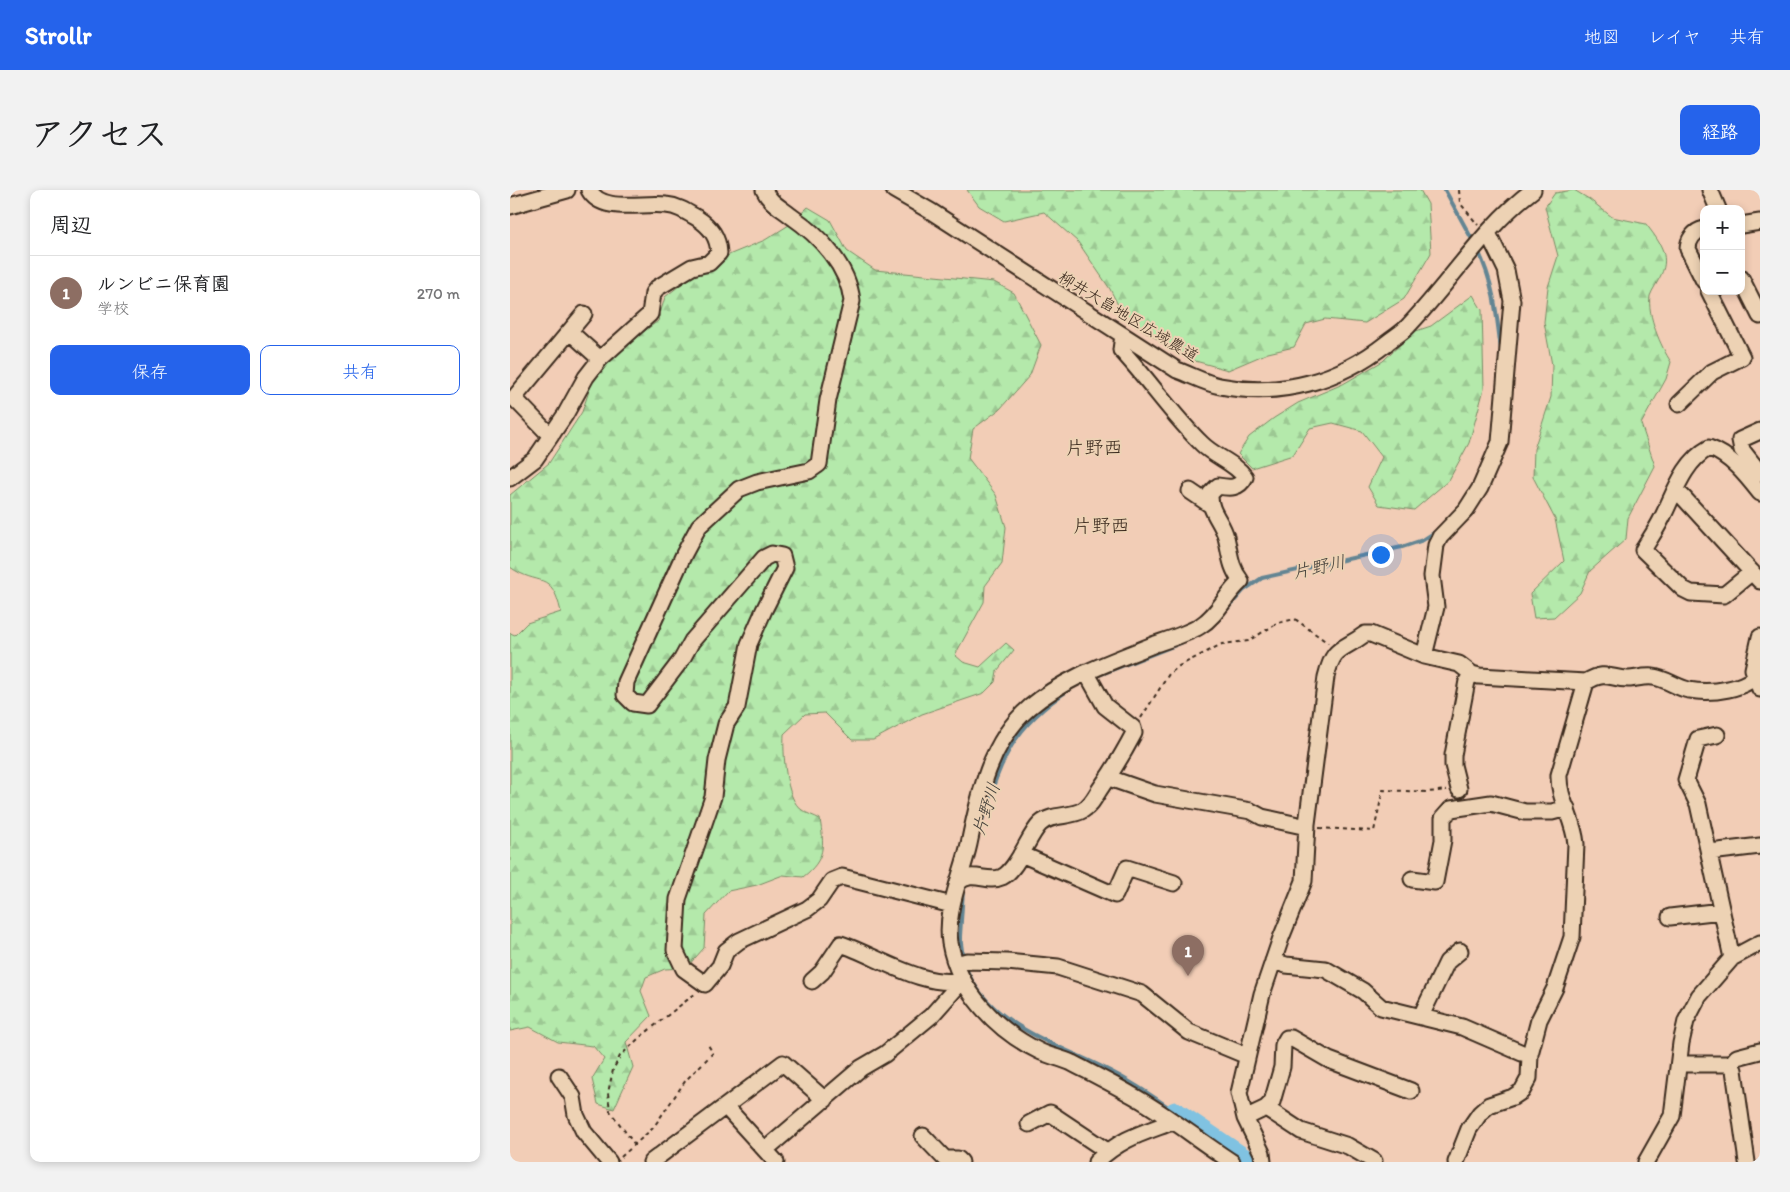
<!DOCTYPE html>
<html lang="ja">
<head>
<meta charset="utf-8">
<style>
	:root { --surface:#fff; --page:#f2f2f2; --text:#202124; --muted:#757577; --line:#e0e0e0; --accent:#2563eb }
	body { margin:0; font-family:Itim,"Klee One",sans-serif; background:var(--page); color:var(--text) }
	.controls { position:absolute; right:15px; top:15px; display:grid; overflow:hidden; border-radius:10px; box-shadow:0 2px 8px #0003 }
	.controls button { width:45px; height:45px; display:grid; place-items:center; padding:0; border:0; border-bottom:1px solid var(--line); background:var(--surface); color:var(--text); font:25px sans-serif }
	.you { position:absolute; left:870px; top:364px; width:18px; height:18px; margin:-12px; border:4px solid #fff; border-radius:50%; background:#1a73e8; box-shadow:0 0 0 8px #1a73e833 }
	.badge { display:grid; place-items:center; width:32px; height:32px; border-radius:50%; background:var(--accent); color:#fff; font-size:16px; font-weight:700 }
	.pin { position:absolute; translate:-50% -41px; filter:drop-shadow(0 1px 2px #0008) }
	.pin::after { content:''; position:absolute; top:26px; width:18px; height:15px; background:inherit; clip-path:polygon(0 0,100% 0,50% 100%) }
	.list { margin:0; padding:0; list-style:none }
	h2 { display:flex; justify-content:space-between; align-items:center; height:65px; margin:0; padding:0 20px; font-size:21px }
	h2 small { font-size:16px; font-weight:400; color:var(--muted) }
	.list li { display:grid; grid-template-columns:32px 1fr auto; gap:15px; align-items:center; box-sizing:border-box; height:75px; padding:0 20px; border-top:1px solid var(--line) }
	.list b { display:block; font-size:19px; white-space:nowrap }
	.list p { margin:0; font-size:16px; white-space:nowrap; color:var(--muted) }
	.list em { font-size:16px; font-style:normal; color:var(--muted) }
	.actions { display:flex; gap:10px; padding:15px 20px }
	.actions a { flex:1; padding:11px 0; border:1px solid var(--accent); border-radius:10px; text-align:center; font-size:18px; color:var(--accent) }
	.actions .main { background:var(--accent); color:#fff }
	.map { position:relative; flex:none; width:1250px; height:972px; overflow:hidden; border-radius:10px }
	header { display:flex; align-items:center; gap:30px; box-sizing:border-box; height:70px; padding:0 25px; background:var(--accent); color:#fff }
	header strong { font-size:24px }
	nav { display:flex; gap:28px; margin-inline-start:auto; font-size:18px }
	.intro { display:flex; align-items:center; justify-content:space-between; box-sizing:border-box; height:120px; padding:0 30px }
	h1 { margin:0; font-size:35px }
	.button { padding:12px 22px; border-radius:10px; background:var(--accent); color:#fff; font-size:18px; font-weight:700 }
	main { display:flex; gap:30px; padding:0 30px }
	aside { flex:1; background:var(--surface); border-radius:10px; box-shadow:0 2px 8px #0003 }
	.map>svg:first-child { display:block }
	.forest { fill:url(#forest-firs); stroke:#788a64 }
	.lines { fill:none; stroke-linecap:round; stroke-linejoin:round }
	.stream { stroke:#648593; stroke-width:4 }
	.river { stroke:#80c2e1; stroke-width:21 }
	.minor-casing { stroke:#3b2a1e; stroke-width:19 }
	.path { stroke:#3b2a1e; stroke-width:2; stroke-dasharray:4 4; stroke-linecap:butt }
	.minor { stroke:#edd2b4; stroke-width:15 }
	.labels { text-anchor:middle; stroke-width:4; stroke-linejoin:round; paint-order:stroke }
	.street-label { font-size:16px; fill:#3b2a1e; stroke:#edd2b4 }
	.water-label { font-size:18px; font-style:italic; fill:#45413b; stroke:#edd2b4 }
	.quarter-label { font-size:19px; fill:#3b2a1e; stroke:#edd2b4 }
</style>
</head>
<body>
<header>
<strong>Strollr</strong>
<nav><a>地図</a><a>レイヤ</a><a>共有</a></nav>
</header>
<div class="intro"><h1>アクセス</h1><a class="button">経路</a></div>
<main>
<aside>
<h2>周辺<small></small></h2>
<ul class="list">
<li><span class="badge" style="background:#8d6e63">1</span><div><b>ルンビニ保育園</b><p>学校</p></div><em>270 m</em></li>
</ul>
<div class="actions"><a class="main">保存</a><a>共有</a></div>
</aside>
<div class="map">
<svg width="1250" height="972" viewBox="0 0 1250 972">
	<defs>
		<pattern id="forest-firs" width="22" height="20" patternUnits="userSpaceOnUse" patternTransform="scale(1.25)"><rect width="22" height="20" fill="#b4e9ab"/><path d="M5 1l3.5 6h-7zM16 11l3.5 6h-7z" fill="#9cc893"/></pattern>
	</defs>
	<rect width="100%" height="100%" fill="#f2cdb6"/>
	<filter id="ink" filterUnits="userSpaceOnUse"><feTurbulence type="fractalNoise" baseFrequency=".02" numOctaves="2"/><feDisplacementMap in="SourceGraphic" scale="10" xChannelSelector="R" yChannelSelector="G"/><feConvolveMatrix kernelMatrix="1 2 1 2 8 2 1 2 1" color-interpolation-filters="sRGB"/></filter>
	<g filter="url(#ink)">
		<path class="forest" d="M457,0H910L918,14L921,63L894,109L855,133L815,129L796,134L784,157L758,163L718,180L678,169L614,127L600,99L568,52L534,22L494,31L469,16Z
			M1064,0L1079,9L1102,27L1136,34C1148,50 1161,65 1151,85C1148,92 1142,100 1140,106C1137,125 1151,157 1161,172L1156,189L1131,234L1145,276L1118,328L1116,349L1080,381L1070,403L1044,427L1024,428L1020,404L1054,371L1045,329L1023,287L1024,259L1041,207L1042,175L1034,132L1038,97L1048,66L1035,17L1045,3Z
			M298,17L320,30L337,61L365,80L484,92L504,103L531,155L520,185L490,219L463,239L458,268L486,305L496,337L492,373L475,396L474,412L445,465L453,472L470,477L496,453L504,460L487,481L485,492L474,503L412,524L363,550H342L315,523L295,524L274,544C273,562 275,609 292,620C297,624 305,626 310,629C314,656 316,669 293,687L273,685L247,695L218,701L196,725L194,758L176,778L155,779L136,787L131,801L141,826L116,852L123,877L104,919L88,914L82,889L94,869L83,856L48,852L20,837L0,841V443L5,445L17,433L51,422C41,378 29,398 0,377V305L39,273L72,222L82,192L102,165L148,131L155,107L183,85L221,64L255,50L279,35Z
			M963,105L972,120L974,199L959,253L939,290L904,320L869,315L858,297L872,267L852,241L823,233L800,238L783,265L742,278L728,264L739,247L764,228L788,213L833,194L873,171L903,142L921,136Z"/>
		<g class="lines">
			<path class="stream" d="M935,0L964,53
				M967,59C984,92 987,126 991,161
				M711,426L734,400L752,388L892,357L913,350L927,341
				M584,487L671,453
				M470,637C491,571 499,539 560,499
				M453,768L450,746L453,700
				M455,775C475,833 544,853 594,878C619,890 643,906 665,922"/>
			<path class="river" d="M665,922L739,972"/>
			<defs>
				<path id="minor" d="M254,0C260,13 270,17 281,26C310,46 338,76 342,111L318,210L309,274L299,281L247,292L229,299L189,336L174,364L116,492L115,505L123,513L137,515L172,469L182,451L254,368L262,364L272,366L275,378L254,420L239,454L227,517L216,534L207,570L203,607L168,709L165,760L174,779L195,794L210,776L216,761L229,751L297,719L309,710L322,691L332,687L442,715
					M384,0L422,22L667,180C681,185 695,193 710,196C770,208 829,191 877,153C884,147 894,142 900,134C942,90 974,37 1023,0
					M1200,0L1208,19
					M0,16L57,0
					M1231,35L1250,32
					M1194,39C1184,41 1178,50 1178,59L1194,91
					M1231,88L1250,126
					M60,142L90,169
					M613,145L611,160C639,190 662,225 692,254C705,267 724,272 735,287C729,299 720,298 708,296L700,304C699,322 712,331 716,347C720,363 720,377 731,391C715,405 708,425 690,436C677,444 660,449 645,454C602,472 557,486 520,517C480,551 469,605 459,654C452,686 435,719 440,753C448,800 487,841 529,861C539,866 551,868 562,873C581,883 601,893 620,904C655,923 688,950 722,972
					M1169,214L1202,182L1232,167L1199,101
					M1250,241L1230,250L1232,260L1250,283
					M43,243L35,240L4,208L74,124
					M0,288L25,269L55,225L76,187L90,169L140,124L143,103L147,98L182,77L199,73L209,63C208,47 201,37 187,28C177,22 168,16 156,15C132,12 92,24 79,0
					M680,301L699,314
					M1164,302L1172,306L1250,391
					M1242,382L1214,405L1181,403L1173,399L1133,360C1139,350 1146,340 1151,330C1164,305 1173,272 1199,258C1220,265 1236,285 1250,303
					M1250,447L1243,479L1250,499
					M914,466L926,417L922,386L926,355L930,347L956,320L970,298L990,252L1002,111L996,80L978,43
					M1076,492C1098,479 1100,490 1120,489C1128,488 1136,486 1143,487C1155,488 1167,498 1179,500C1200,504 1238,500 1250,481
					M1207,545L1188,549L1176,590L1188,614L1222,768
					M599,588L645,604L741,621L752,627L797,637
					M949,599L943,575V565L957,491L962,484
					M1200,662L1250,656
					M511,664L605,705L617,678L664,693
					M902,689L925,692L933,650V628L941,619L981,613L1015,622H1042L1057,618
					M448,693C462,679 477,694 492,687C508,679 518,646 530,634C542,623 560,628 573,620C583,614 586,604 592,596C604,579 614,562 624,543L623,538L595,516L576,482
					M1160,727L1211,721
					M763,771L776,775L815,779L853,801L871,817L952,837L1012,863L1020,864
					M446,774L457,771L497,772L548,777L632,804L679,842L737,866
					M302,791L312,782L331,754C367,766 414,799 453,790
					M911,826L937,772L950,761
					M1169,874H1221L1224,880L1237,972
					M1221,874L1227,867L1250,861
					M49,886L63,907L66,925L74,942L99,972
					M216,917L266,972
					M756,918L791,941L838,956L864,971
					M735,928L756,918L762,912L772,877L773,855L777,848H781L819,870L901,901
					M519,934L540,923L597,961
					M413,946L435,969H448L451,972
					M255,960L351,878L375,864L421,826L453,790
					M141,972L273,873L315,910
					M586,972C612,948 630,944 662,932
					M753,972L752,963L735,928L729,903L752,804L771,748L794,691L797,634L816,487C824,455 831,462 855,444H861L914,466L949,474L962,484L969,486L1076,492L1049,585C1048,609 1064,629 1066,654L1062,747L1045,798L1029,830L1020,864L1019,888L1012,901L1003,907L979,915L970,923L959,939L946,972
					M1136,972L1162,926L1171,853L1176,831L1189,806L1222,768L1250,753"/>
			</defs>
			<use href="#minor" class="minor-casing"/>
			<path class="path" d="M949,0L950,13L968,35
				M631,528L659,484L669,476L712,454L738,451L768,433L785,429L818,453
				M809,638L864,641L873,600L918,602L937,600
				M125,955L100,921L98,903L103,880L110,866L129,848L186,803
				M111,967L143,938L176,890L203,863L198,855"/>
			<use href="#minor" class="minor"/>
		</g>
	</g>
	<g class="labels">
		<g class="street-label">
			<text transform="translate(619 126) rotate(31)" y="6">柳井大畠地区広域農道</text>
		</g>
		<g class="water-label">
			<text transform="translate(809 377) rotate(-12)" y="6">片野川</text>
			<text transform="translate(476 619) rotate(-72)" y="6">片野川</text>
		</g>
		<g class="quarter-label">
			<text x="584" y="264">片野西</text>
			<text x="591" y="342">片野西</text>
		</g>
	</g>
</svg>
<div class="controls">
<button>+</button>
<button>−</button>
</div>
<div class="you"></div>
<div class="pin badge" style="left:678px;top:786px;background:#8d6e63">1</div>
</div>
</main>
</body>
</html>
